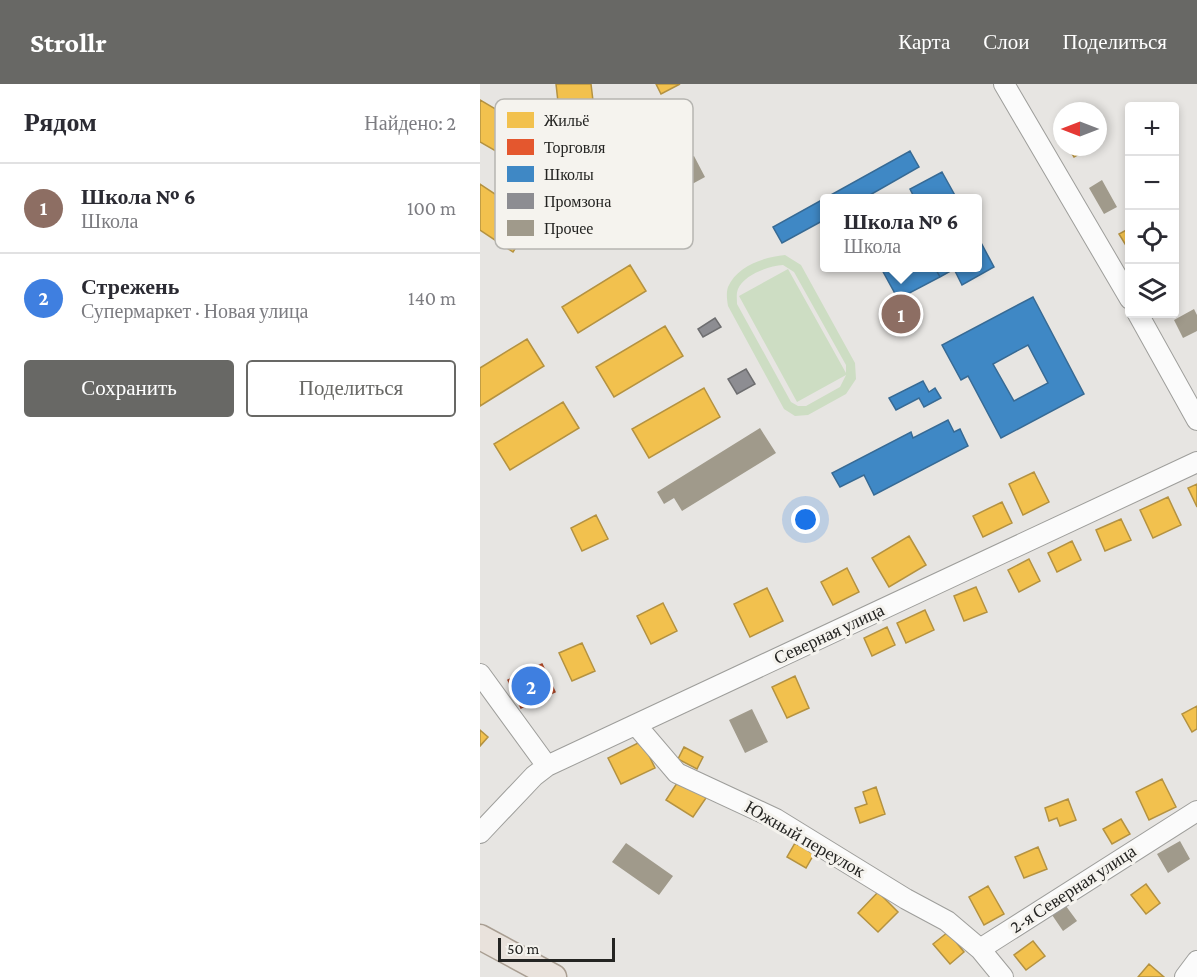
<!DOCTYPE html>
<html lang="ru">
<head>
<meta charset="utf-8">
<style>
	:root { --surface:#fff; --page:#f7f7f7; --text:#2b2b33; --muted:#7c7c81; --line:#e1e1e2; --accent:#686865 }
	body { margin:0; font-family:"Crimson Pro",serif; background:var(--page); color:var(--text) }
	.controls { position:absolute; right:18px; top:18px; display:grid; overflow:hidden; border-radius:6px; box-shadow:0 3px 9px #0003 }
	.controls button { width:54px; height:54px; display:grid; place-items:center; padding:0; border:0; border-bottom:2px solid var(--line); background:var(--surface); color:var(--text); font:30px sans-serif }
	.compass { position:absolute; left:573px; top:18px; width:54px; height:54px; border-radius:50%; background:var(--surface); box-shadow:0 3px 9px #0003; rotate:270deg }
	.scale { position:absolute; left:18px; bottom:15px; width:117px; box-sizing:border-box; padding-left:6px; border:3px solid #242422; border-top:0; font-size:16px; line-height:21px; white-space:nowrap; color:#242422; -webkit-text-stroke:4px #f5f3ee; paint-order:stroke }
	.you { position:absolute; left:326px; top:436px; width:21px; height:21px; margin:-15px; border:4px solid #fff; border-radius:50%; background:#1a73e8; box-shadow:0 0 0 9px #1a73e833 }
	.badge { display:grid; place-items:center; width:39px; height:39px; border-radius:50%; background:var(--accent); color:#fff; font-size:20px; font-weight:700 }
	.pin { position:absolute; translate:-50% -50%; border:3px solid #fff; box-shadow:0 2px 6px #0006 }
	.popup { position:absolute; left:340px; top:110px; width:162px; height:78px; box-sizing:border-box; display:grid; place-content:center; border-radius:6px; background:var(--surface); filter:drop-shadow(0 2px 4px #0005); font-size:20px; white-space:nowrap; color:var(--muted) }
	.popup b { font-size:22px; color:var(--text) }
	.popup::after { content:''; position:absolute; left:50%; top:100%; margin-left:-12px; border:12px solid transparent; border-top-color:var(--surface) }
	.list { margin:0; padding:0; list-style:none }
	h2 { display:flex; justify-content:space-between; align-items:center; height:78px; margin:0; padding:0 24px; font-size:26px }
	h2 small { font-size:20px; font-weight:400; color:var(--muted) }
	.list li { display:grid; grid-template-columns:39px 1fr auto; gap:18px; align-items:center; box-sizing:border-box; height:90px; padding:0 24px; border-top:2px solid var(--line) }
	.list b { display:block; font-size:22px; white-space:nowrap }
	.list p { margin:0; font-size:20px; white-space:nowrap; color:var(--muted) }
	.list em { font-size:20px; font-style:normal; color:var(--muted) }
	.actions { display:flex; gap:12px; padding:18px 24px }
	.actions a { flex:1; padding:14px 0; border:2px solid var(--accent); border-radius:6px; text-align:center; font-size:21px; color:var(--accent) }
	.actions .main { background:var(--accent); color:#fff }
	.icon { flex:none; width:33px; height:33px; fill:none; stroke:currentColor; stroke-width:2; stroke-linecap:round; stroke-linejoin:round }
	.map { position:relative; flex:none; width:717px; height:893px; overflow:hidden }
	header { display:flex; align-items:center; gap:36px; box-sizing:border-box; height:84px; padding:0 30px; background:var(--accent); color:#fff }
	header strong { font-size:28px }
	nav { display:flex; gap:33px; margin-inline-start:auto; font-size:21px }
	main { display:flex }
	aside { flex:1; background:var(--surface) }
	.map>svg:first-child { display:block }
	.green { fill:#cdddc3; fill-rule:evenodd }
	.homes { fill:#f2c14e; stroke:#b49241; stroke-width:1.5 }
	.shops { fill:#e4572e; stroke:#aa482a; stroke-width:1.5 }
	.schools { fill:#3f88c5; stroke:#376a94; stroke-width:1.5; fill-rule:evenodd }
	.industry { fill:#8d8d92; stroke:#6e6e70; stroke-width:1.5 }
	.building { fill:#a09a8b }
	.lines { fill:none; stroke-linecap:round; stroke-linejoin:round }
	.minor-casing { stroke:#9e9e9b; stroke-width:22 }
	.major-casing { stroke:#a99e92; stroke-width:27 }
	.minor { stroke:#fbfbfb; stroke-width:20 }
	.major { stroke:#e9e2dc; stroke-width:24 }
	.labels { text-anchor:middle; stroke-width:6; stroke-linejoin:round; paint-order:stroke }
	.street-label { font-size:18px; fill:#242422; stroke:#f5f3ee }
	.key { fill:#f5f3ee; stroke:#b6b5b1; stroke-width:1.5 }
	.key-label { font-size:16px; fill:#242422 }
</style>
</head>
<body>
<header>
<strong>Strollr</strong>
<nav><a>Карта</a><a>Слои</a><a>Поделиться</a></nav>
</header>
<main>
<aside>
<h2>Рядом<small>Найдено: 2</small></h2>
<ul class="list">
<li><span class="badge" style="background:#8d6e63">1</span><div><b>Школа № 6</b><p>Школа</p></div><em>100 m</em></li>
<li><span class="badge" style="background:#3f7fe0">2</span><div><b>Стрежень</b><p>Супермаркет · Новая улица</p></div><em>140 m</em></li>
</ul>
<div class="actions"><a class="main">Сохранить</a><a>Поделиться</a></div>
</aside>
<div class="map">
<svg width="717" height="893" viewBox="0 0 717 893">
	<rect width="100%" height="100%" fill="#e7e5e2"/>
	<path class="green" d="M305,171L321,181L375,279L376,295L366,310L328,331L315,332L304,325L248,222C247,216 246,209 248,203C257,182 284,173 305,171ZM303,181L314,188L366,281V289L308,185L259,212L317,318L366,291L360,303L326,322H318L311,318L257,220C257,215 256,210 258,205C264,191 288,182 303,181Z"/>
	<path class="homes" d="M76,0H111L116,42L81,45Z
		M176,0H200L181,10Z
		M0,16L39,39L21,70L0,58Z
		M588,63H611L594,73Z
		M0,100L54,136L33,168L0,146Z
		M650,144V168L639,150Z
		M150,181L166,207L98,249L82,223Z
		M185,242L203,272L134,313L116,283Z
		M47,255L64,282L0,322V284Z
		M224,304L240,333L169,374L152,345Z
		M83,318L99,344L30,386L14,360Z
		M554,388L569,418L543,431L529,400Z
		M717,400V423L708,404Z
		M688,413L701,441L673,454L660,426Z
		M522,418L532,439L503,453L493,432Z
		M116,431L128,455L102,467L91,444Z
		M641,435L651,456L625,467L616,446Z
		M429,452L446,481L409,503L392,474Z
		M592,457L601,476L577,488L568,469Z
		M549,475L560,497L539,508L528,486Z
		M367,484L379,508L353,521L341,498Z
		M496,503L507,528L484,537L474,512Z
		M287,504L303,537L270,553L254,520Z
		M183,519L197,547L171,560L157,532Z
		M445,526L454,546L426,559L417,539Z
		M407,543L415,561L392,572L384,554Z
		M102,559L115,587L92,597L79,569Z
		M315,592L329,624L307,634L292,603Z
		M717,622V645L712,648L702,630Z
		M0,646L8,653L0,662Z
		M162,657L175,684L141,700L128,674Z
		M204,663L223,673L217,685L198,675Z
		M682,695L696,723L669,736L656,708Z
		M199,696L226,714L213,733L186,716Z
		M396,703L405,730L380,739L375,724L387,720L383,708Z
		M588,715L596,736L580,742L577,734L569,737L565,724Z
		M641,735L650,750L632,760L623,745Z
		M315,759L334,770L326,784L307,773Z
		M558,763L567,785L544,794L535,773Z
		M666,800L680,819L666,830L651,811Z
		M508,802L524,830L504,841L489,813Z
		M398,808L418,828L398,848L378,829Z
		M468,848L484,868L470,880L453,860Z
		M553,857L565,872L546,886L534,871Z
		M669,880L684,893H658Z"/>
	<path class="shops" d="M62,580L75,608L41,624L28,596Z"/>
	<path class="schools" d="M430,67L439,83L383,115H344V136L302,159L293,143Z
		M462,88L477,115H435L430,105Z
		M498,153L514,183L482,201L474,185L460,193L455,184H498Z
		M401,184H455L460,193L418,215Z
		M553,213L604,310L521,354L488,292L481,296L462,261ZM548,261L568,299L534,317L513,280Z
		M443,297L449,308L455,304L461,314L444,323L439,314L416,326L409,314Z
		M468,336L474,348L480,345L488,362L394,411L384,391L360,403L352,389L431,348L433,354Z"/>
	<path class="industry" d="M235,234L241,243L223,253L218,245Z
		M266,285L275,300L257,310L248,295Z"/>
	<path class="building" d="M206,65L211,73L214,72L225,93L181,117L170,95L185,87L180,79Z
		M622,96L637,123L624,130L609,104Z
		M714,225L717,231V247L703,254L694,236Z
		M280,344L296,369L202,427L194,414L184,420L177,408Z
		M272,625L288,658L265,669L249,636Z
		M700,757L710,775L688,789L677,770Z
		M146,759L193,792L179,811L132,778Z
		M583,818L597,837L583,847L570,828Z"/>
	<g class="lines">
		<defs>
			<path id="minor" d="M524,0L650,215
				M658,230L717,336
				M0,590L67,682
				M156,641L197,689L296,735L426,815L467,837L500,865L523,893
				M0,749L54,692L67,682L717,378
				M500,865L717,727
				M705,893L717,877"/>
			<path id="major" d="M0,853L74,893"/>
		</defs>
		<use href="#minor" class="minor-casing"/>
		<use href="#major" class="major-casing"/>
		<use href="#minor" class="minor"/>
		<use href="#major" class="major"/>
	</g>
	<g class="labels">
		<g class="street-label">
			<text transform="translate(349 550) rotate(-25)" y="6">Северная улица</text>
			<text transform="translate(325 755) rotate(30)" y="6">Южный переулок</text>
			<text transform="translate(593 805) rotate(-33)" y="6">2-я Северная улица</text>
		</g>
	</g>
	<rect x="15" y="15" width="198" height="150" rx="9" class="key"/>
	<rect x="27" y="28" width="27" height="16" fill="#f2c14e"/>
	<rect x="27" y="55" width="27" height="16" fill="#e4572e"/>
	<rect x="27" y="82" width="27" height="16" fill="#3f88c5"/>
	<rect x="27" y="109" width="27" height="16" fill="#8d8d92"/>
	<rect x="27" y="136" width="27" height="16" fill="#a09a8b"/>
	<g class="key-label">
		<text x="64" y="42">Жильё</text>
		<text x="64" y="69">Торговля</text>
		<text x="64" y="96">Школы</text>
		<text x="64" y="123">Промзона</text>
		<text x="64" y="150">Прочее</text>
	</g>
</svg>
<div class="controls">
<button>+</button>
<button>−</button>
<button><svg class="icon" aria-label="locate" viewBox="0 0 24 24"><circle cx="12" cy="12" r="6"/><path d="M12 2v4M12 18v4M2 12h4M18 12h4"/></svg></button>
<button><svg class="icon" aria-label="layers" viewBox="0 0 24 24"><path d="M12 4l9 5-9 5-9-5zM3 14l9 5 9-5"/></svg></button>
</div>
<svg class="compass" viewBox="-18 -18 36 36"><path d="M0-13l5 13h-10z" fill="#e53935"/><path d="M0 13l5-13h-10z" fill="#7c7c81"/></svg>
<div class="scale">50 m</div>
<div class="you"></div>
<div class="pin badge" style="left:421px;top:230px;background:#8d6e63">1</div>
<div class="popup"><b>Школа № 6</b>Школа</div>
<div class="pin badge" style="left:51px;top:602px;background:#3f7fe0">2</div>
</div>
</main>
</body>
</html>
